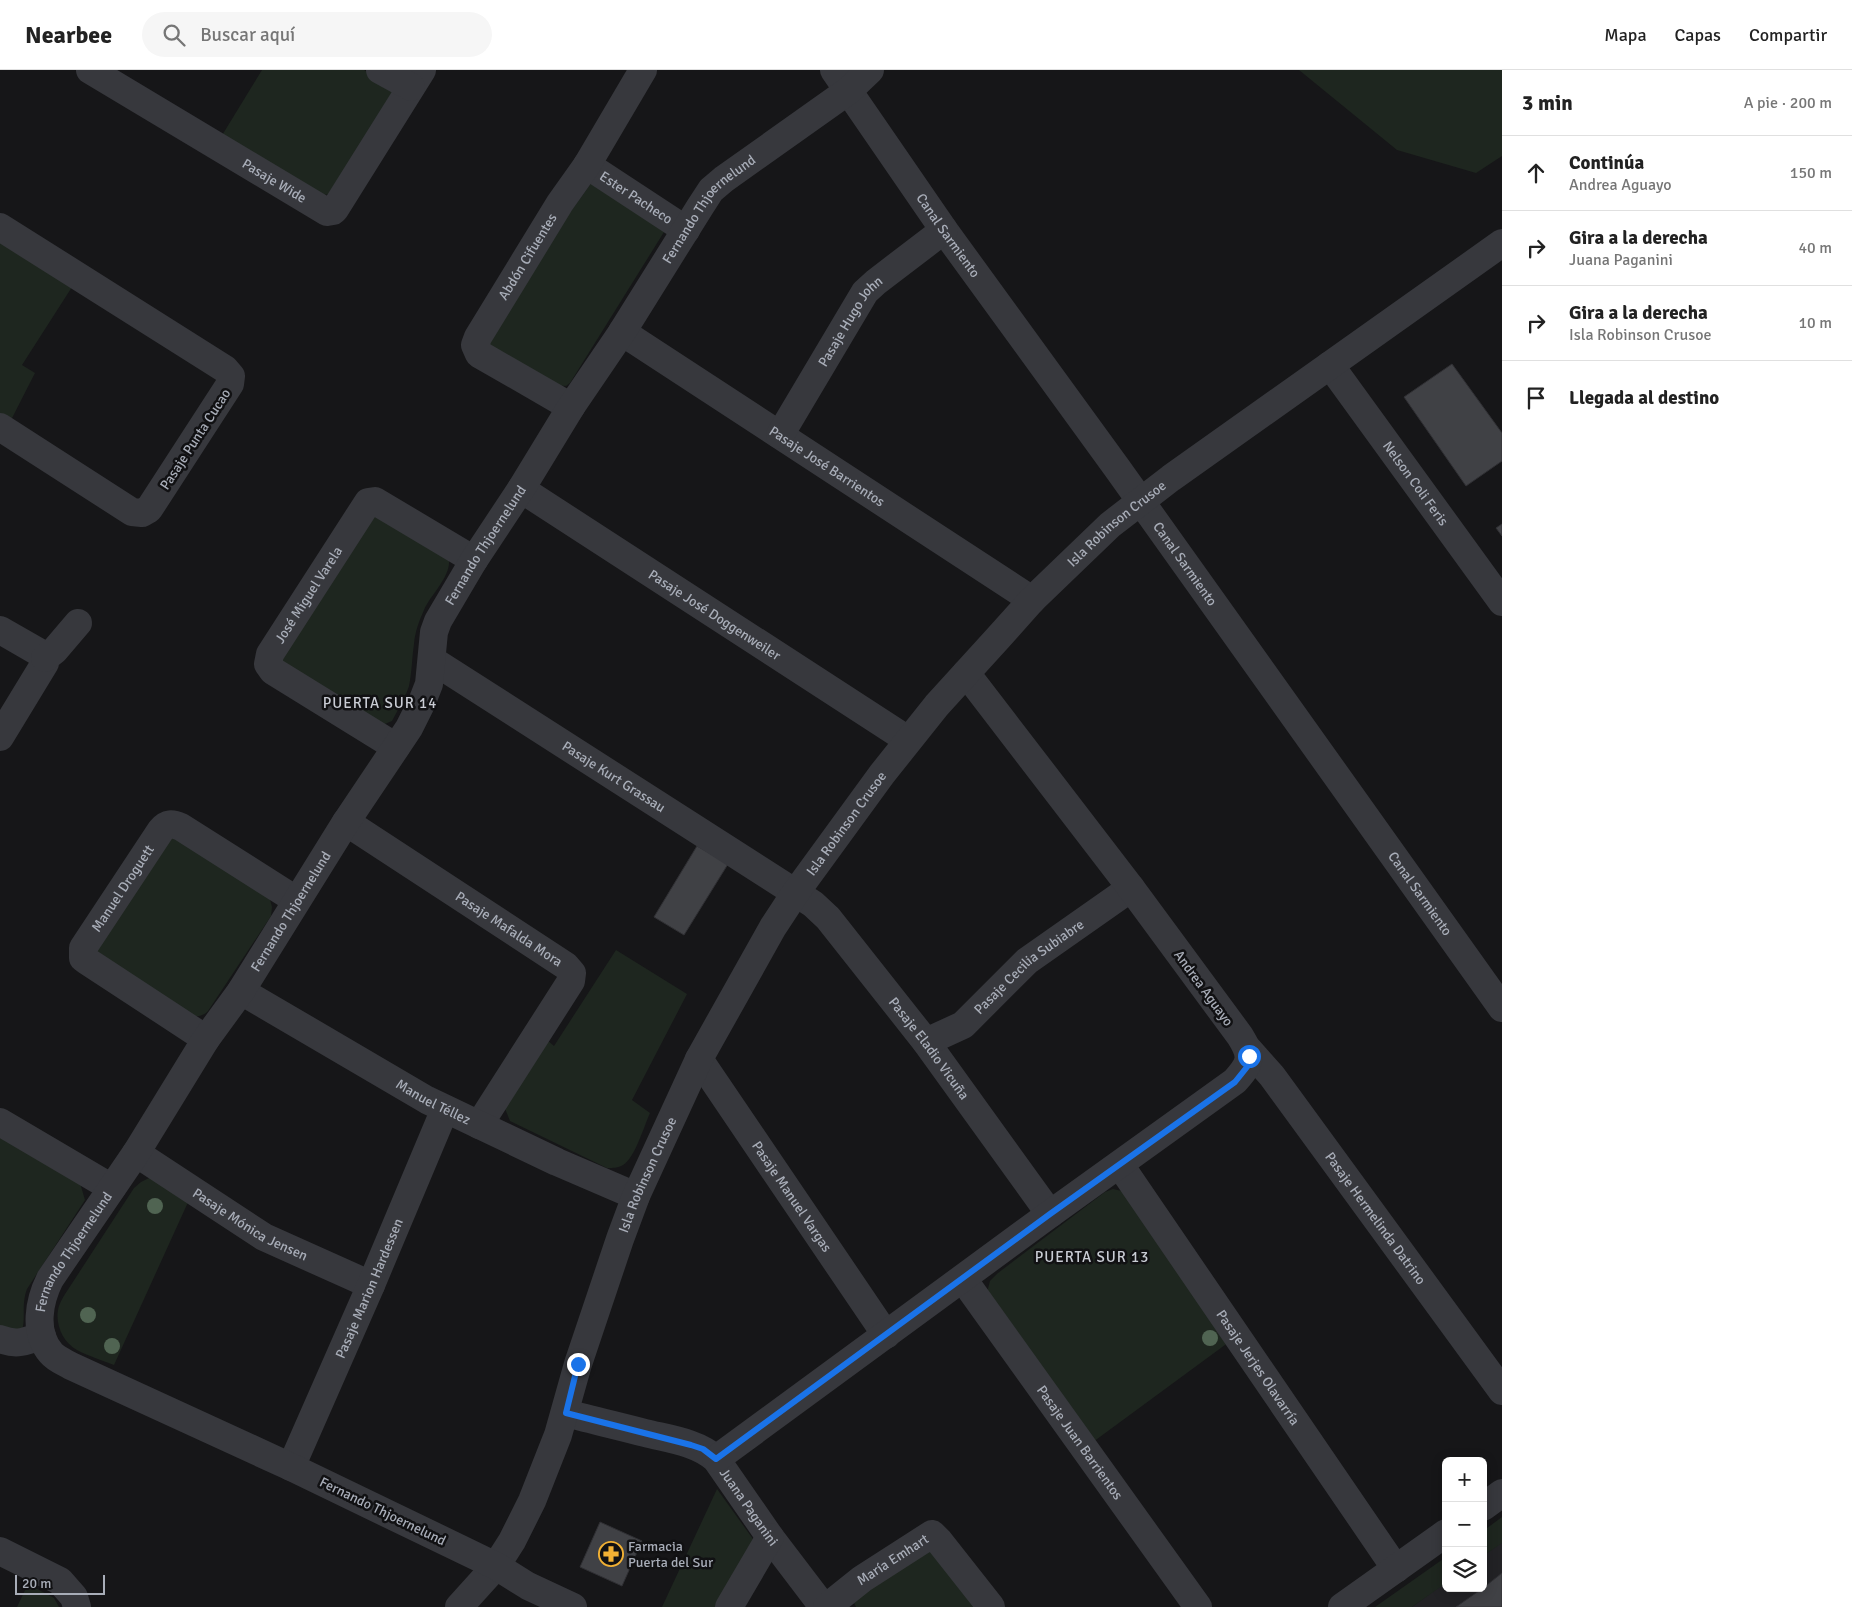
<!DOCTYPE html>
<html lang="es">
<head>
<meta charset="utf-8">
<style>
	:root { --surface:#fff; --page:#f6f6f6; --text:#222; --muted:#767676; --line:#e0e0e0 }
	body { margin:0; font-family:Signika,sans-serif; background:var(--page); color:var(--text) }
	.controls { position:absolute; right:15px; bottom:15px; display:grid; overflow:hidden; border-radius:8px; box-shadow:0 2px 12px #0003 }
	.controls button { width:45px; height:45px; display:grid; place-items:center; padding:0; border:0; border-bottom:1px solid var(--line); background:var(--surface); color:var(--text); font:25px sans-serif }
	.scale { position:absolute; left:15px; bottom:12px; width:90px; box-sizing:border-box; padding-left:5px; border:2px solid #a8adb8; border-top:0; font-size:14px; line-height:18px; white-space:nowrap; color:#a8adb8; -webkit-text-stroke:4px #111113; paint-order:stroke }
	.stop { position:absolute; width:15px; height:15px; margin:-11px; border:4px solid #1a73e8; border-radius:50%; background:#fff }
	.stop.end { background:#1a73e8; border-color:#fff; box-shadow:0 1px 5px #0008 }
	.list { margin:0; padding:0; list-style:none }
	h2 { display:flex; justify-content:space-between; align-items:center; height:65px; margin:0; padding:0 20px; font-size:21px }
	h2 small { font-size:16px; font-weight:400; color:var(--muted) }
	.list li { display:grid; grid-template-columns:32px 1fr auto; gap:15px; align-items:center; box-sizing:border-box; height:75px; padding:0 20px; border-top:1px solid var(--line) }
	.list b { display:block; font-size:19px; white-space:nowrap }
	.list p { margin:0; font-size:16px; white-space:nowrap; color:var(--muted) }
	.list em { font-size:16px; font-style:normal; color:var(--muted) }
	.icon { flex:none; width:28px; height:28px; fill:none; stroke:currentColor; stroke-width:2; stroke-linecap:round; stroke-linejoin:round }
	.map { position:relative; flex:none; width:1502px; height:1537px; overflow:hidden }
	header { display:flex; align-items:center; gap:30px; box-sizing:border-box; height:70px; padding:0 25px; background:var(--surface); border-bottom:1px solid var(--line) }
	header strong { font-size:24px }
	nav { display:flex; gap:28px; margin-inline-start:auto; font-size:18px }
	.search { width:350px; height:45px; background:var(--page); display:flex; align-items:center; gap:12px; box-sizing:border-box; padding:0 18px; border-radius:28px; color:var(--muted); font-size:19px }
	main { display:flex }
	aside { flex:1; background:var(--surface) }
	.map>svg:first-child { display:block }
	.built { fill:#222225 }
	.green { fill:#1e261f }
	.building { fill:#404145; stroke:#303034 }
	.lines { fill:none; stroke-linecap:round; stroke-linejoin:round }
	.minor { stroke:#37383d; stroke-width:28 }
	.tree { fill:#506452 }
	.route { stroke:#1a73e8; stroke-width:6 }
	.labels { text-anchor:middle; stroke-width:5; stroke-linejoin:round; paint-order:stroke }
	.street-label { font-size:14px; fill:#a8adb8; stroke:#111113 }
	.poi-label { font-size:14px; fill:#a8adb8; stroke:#111113; text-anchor:start }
	.neighbourhood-label { font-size:15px; letter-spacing:1px; fill:#c9ccd4; stroke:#111113 }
</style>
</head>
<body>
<header>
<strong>Nearbee</strong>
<div class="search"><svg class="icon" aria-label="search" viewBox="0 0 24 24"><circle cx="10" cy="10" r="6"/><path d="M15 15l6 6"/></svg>Buscar aquí</div>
<nav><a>Mapa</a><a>Capas</a><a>Compartir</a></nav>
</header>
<main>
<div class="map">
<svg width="1502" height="1537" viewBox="0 0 1502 1537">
	<rect width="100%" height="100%" fill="#161618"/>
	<path class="built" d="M1502,1472V1537H1412L1446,1512V1518H1483V1486Z"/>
	<path class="green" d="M262,0H364L385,12L394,25L330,124L323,125L221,67Z
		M1299,0H1502V86L1476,103L1397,80Z
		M592,112L665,159L664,162L570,313L566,316L552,315L487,274L525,205Z
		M0,168L72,217L22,295L35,303L11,350L0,343Z
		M374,444L449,489C451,507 431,524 424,540C419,551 415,562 414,574C412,587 412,602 409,616C405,628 398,640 392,651L380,656L283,596L281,587Z
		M180,765L269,826L272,837L271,846L208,941C203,946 199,946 193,947L100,890L94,879L163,769Z
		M616,880L687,924L632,1030L650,1043C644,1056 635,1088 623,1095C618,1098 613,1098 607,1098L510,1051L504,1036L546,969L554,976Z
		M0,1066L80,1113L85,1130L27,1219C21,1235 26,1248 22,1260L0,1261Z
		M151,1107L189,1130L114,1295C102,1290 88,1286 77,1280C62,1272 54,1252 59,1236C61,1230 65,1224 69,1218L134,1118L141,1112Z
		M1113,1119L1126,1122L1229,1272L1093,1372L986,1226L990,1211L998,1203L1105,1122Z
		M717,1419L753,1469V1477L719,1537H662Z
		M1502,1447V1473L1483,1486V1461Z
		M930,1477L979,1537H856L854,1533L856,1527Z
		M1446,1487V1513L1412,1537H1375Z
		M28,1514L54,1528L59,1537H17Z"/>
	<path class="building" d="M1452,294L1502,363V391L1466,416L1404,327Z
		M1502,454V466L1496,458Z
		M697,776L728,794L684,865L654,847Z
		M600,1452L642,1471L622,1516L580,1497Z
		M1502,1503V1537H1456L1483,1518Z"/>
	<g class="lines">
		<g class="minor">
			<path id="s1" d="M90,0L327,142L333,141L335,139L422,0"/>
			<path d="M380,0L411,17"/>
			<path id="s2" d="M834,0L944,160L1117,398L1502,938"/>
			<path id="s3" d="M587,95L686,160"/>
			<path d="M0,157L225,299L231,306L230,314L149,439L142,443L132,442L0,357"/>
			<path id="s4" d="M622,262L1032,530"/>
			<path id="s5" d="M1330,295L1502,532"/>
			<path id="s6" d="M571,337L479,284L475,275L478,267L560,133L587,95L643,0"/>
			<path id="s7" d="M780,365L865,222L876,212L944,160"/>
			<path id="s8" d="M521,419L908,670"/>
			<path d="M0,560L42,584L45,588V593L0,667"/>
			<path d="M45,588L55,580L78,553"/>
			<path id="s9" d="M432,590L813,834L828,848L926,972L1050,1144"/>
			<path id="s10" d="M396,677L273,601L268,594L270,584L368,432L375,431L474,490"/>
			<path id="s11" d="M346,752L566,896L572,903L571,911L479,1055"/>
			<path id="s12" d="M241,921L427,1030L557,1092L636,1126"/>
			<path id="s13" d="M206,969L87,891L83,888V878L161,760C167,753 172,753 181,757L296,830"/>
			<path id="s14" d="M926,972L963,955L1027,891L1131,818"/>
			<path id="s15" d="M1248,979L1272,1006L1502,1321"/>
			<path id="s16" d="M699,989L886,1265"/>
			<path d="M0,1052L112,1118"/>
			<path id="s17" d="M136,1083L264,1167L371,1215"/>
			<path id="s18" d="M1120,1095L1396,1499"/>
			<path id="s19" d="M963,1209L1198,1537"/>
			<path d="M0,1269C18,1276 25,1271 42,1266"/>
			<path id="s20" d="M566,1343C592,1350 618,1356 645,1363C669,1369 697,1372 716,1389L770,1467L821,1534L825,1537"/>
			<path d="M716,1389L1050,1144L1235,1011C1251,993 1253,987 1240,966L1131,818L966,603"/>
			<path id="s21" d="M291,1397L371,1215L445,1039"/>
			<path d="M1483,1437L1502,1423"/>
			<path d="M0,1481L60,1511L74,1527L77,1537"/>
			<path id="s22" d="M459,1537L496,1496L512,1471L532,1431L558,1365L578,1294L620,1169L636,1126L699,989L773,857L796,822L882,704L937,635L998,568L1032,530L1110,455L1171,408L1502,173"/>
			<path id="s23" d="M573,1537L528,1516L496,1496L291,1397L71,1296C64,1292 56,1289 51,1283C33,1262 39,1231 50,1209L136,1083L206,969L241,921L346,752L409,658L422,632L429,614L434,562L438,551L474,490L521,419L571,337L622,262L700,137L711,120L724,109L848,21L870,0"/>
			<path d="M729,1537L770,1467"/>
			<path id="s24" d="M827,1537L862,1509L932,1464L939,1471L991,1537"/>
			<path d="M1342,1537L1446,1463"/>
		</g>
	</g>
	<g class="tree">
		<circle cx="155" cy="1136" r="8"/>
		<circle cx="88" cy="1245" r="8"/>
		<circle cx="1210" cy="1268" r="8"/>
		<circle cx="112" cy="1276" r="8"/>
	</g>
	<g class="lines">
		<path class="route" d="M578,1294L566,1343L691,1375L703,1379L716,1389L1050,1144L1235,1012L1247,997L1249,986"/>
	</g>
	<defs>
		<symbol id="pharmacy-ring" viewBox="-11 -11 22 22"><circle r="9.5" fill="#111113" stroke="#f2b134" stroke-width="1.5"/><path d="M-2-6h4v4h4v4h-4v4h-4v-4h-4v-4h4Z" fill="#f2b134"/></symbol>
	</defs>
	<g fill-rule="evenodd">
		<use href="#pharmacy-ring" x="597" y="1470" width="28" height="28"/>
	</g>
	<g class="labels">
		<g class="street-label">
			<text dy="5" stroke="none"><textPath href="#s1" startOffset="215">Pasaje Wide</textPath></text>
			<text dy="5" stroke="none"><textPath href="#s3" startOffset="59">Ester Pacheco</textPath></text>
			<text dy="5" stroke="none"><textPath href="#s23" startOffset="1924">Fernando Thjoernelund</textPath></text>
			<text dy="5" stroke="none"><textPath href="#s2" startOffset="201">Canal Sarmiento</textPath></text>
			<text dy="5" stroke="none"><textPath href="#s6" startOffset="219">Abdón Cifuentes</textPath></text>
			<text dy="5" stroke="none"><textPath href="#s7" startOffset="134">Pasaje Hugo John</textPath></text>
			<text transform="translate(195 369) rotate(-57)" y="5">Pasaje Punta Cucao</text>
			<text dy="5" stroke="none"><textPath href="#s4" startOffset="245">Pasaje José Barrientos</textPath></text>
			<text dy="5" stroke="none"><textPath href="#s5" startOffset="146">Nelson Coli Feris</textPath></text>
			<text dy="5" stroke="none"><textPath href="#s22" startOffset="1286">Isla Robinson Crusoe</textPath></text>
			<text dy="5" stroke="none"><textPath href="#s23" startOffset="1519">Fernando Thjoernelund</textPath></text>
			<text dy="5" stroke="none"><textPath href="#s2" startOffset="606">Canal Sarmiento</textPath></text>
			<text dy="5" stroke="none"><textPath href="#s10" startOffset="234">José Miguel Varela</textPath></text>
			<text dy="5" stroke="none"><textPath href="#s8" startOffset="231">Pasaje José Doggenweiler</textPath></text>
			<text dy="5" stroke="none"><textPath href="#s9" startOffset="216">Pasaje Kurt Grassau</textPath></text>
			<text dy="5" stroke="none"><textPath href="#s22" startOffset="881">Isla Robinson Crusoe</textPath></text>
			<text dy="5" stroke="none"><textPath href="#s13" startOffset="229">Manuel Droguett</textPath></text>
			<text dy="5" stroke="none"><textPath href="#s2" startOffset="1011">Canal Sarmiento</textPath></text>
			<text dy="5" stroke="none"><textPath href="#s23" startOffset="1099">Fernando Thjoernelund</textPath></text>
			<text dy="5" stroke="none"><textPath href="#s11" startOffset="195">Pasaje Mafalda Mora</textPath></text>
			<text dy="5" stroke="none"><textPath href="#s14" startOffset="129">Pasaje Cecilia Subiabre</textPath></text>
			<text transform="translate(1204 918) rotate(54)" y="5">Andrea Aguayo</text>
			<text dy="5" stroke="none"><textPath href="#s9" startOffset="638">Pasaje Eladio Vicuña</textPath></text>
			<text dy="5" stroke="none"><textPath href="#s12" startOffset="222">Manuel Téllez</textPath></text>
			<text dy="5" stroke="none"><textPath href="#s22" startOffset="476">Isla Robinson Crusoe</textPath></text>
			<text dy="5" stroke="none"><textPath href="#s16" startOffset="166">Pasaje Manuel Vargas</textPath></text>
			<text dy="5" stroke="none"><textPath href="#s15" startOffset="212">Pasaje Hermelinda Datrino</textPath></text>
			<text dy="5" stroke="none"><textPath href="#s17" startOffset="135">Pasaje Mónica Jensen</textPath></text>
			<text dy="5" stroke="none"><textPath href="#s23" startOffset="694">Fernando Thjoernelund</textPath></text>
			<text dy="5" stroke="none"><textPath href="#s21" startOffset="195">Pasaje Marion Hardessen</textPath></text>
			<text dy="5" stroke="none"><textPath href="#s18" startOffset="245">Pasaje Jerjes Olavarría</textPath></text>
			<text dy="5" stroke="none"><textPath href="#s19" startOffset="201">Pasaje Juan Barrientos</textPath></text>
			<text dy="5" stroke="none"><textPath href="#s20" startOffset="216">Juana Paganini</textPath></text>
			<text transform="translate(383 1441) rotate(26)" y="5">Fernando Thjoernelund</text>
			<text dy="5" stroke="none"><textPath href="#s24" startOffset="81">María Emhart</textPath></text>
		</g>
		<g class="poi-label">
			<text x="628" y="1481">Farmacia<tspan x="628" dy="16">Puerta del Sur</tspan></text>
		</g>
		<g class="neighbourhood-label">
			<text x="380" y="638">PUERTA SUR 14</text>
			<text x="1092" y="1192">PUERTA SUR 13</text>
		</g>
	</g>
</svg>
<div class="controls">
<button>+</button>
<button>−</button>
<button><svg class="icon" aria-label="layers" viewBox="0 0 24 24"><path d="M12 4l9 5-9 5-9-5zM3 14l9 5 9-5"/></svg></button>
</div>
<div class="scale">20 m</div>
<div class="stop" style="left:1249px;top:986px"></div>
<div class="stop end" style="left:578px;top:1294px"></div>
</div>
<aside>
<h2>3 min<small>A pie · 200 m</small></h2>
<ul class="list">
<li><svg class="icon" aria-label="ahead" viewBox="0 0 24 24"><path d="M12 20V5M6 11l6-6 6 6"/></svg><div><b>Continúa</b><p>Andrea Aguayo</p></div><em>150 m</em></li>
<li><svg class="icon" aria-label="right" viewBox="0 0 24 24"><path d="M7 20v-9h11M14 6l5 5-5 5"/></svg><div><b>Gira a la derecha</b><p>Juana Paganini</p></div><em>40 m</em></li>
<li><svg class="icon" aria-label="right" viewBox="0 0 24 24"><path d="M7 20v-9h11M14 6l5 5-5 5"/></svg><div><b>Gira a la derecha</b><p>Isla Robinson Crusoe</p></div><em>10 m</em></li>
<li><svg class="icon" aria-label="arrive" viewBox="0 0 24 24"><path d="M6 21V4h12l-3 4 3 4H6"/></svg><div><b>Llegada al destino</b></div></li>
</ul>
</aside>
</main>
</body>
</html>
